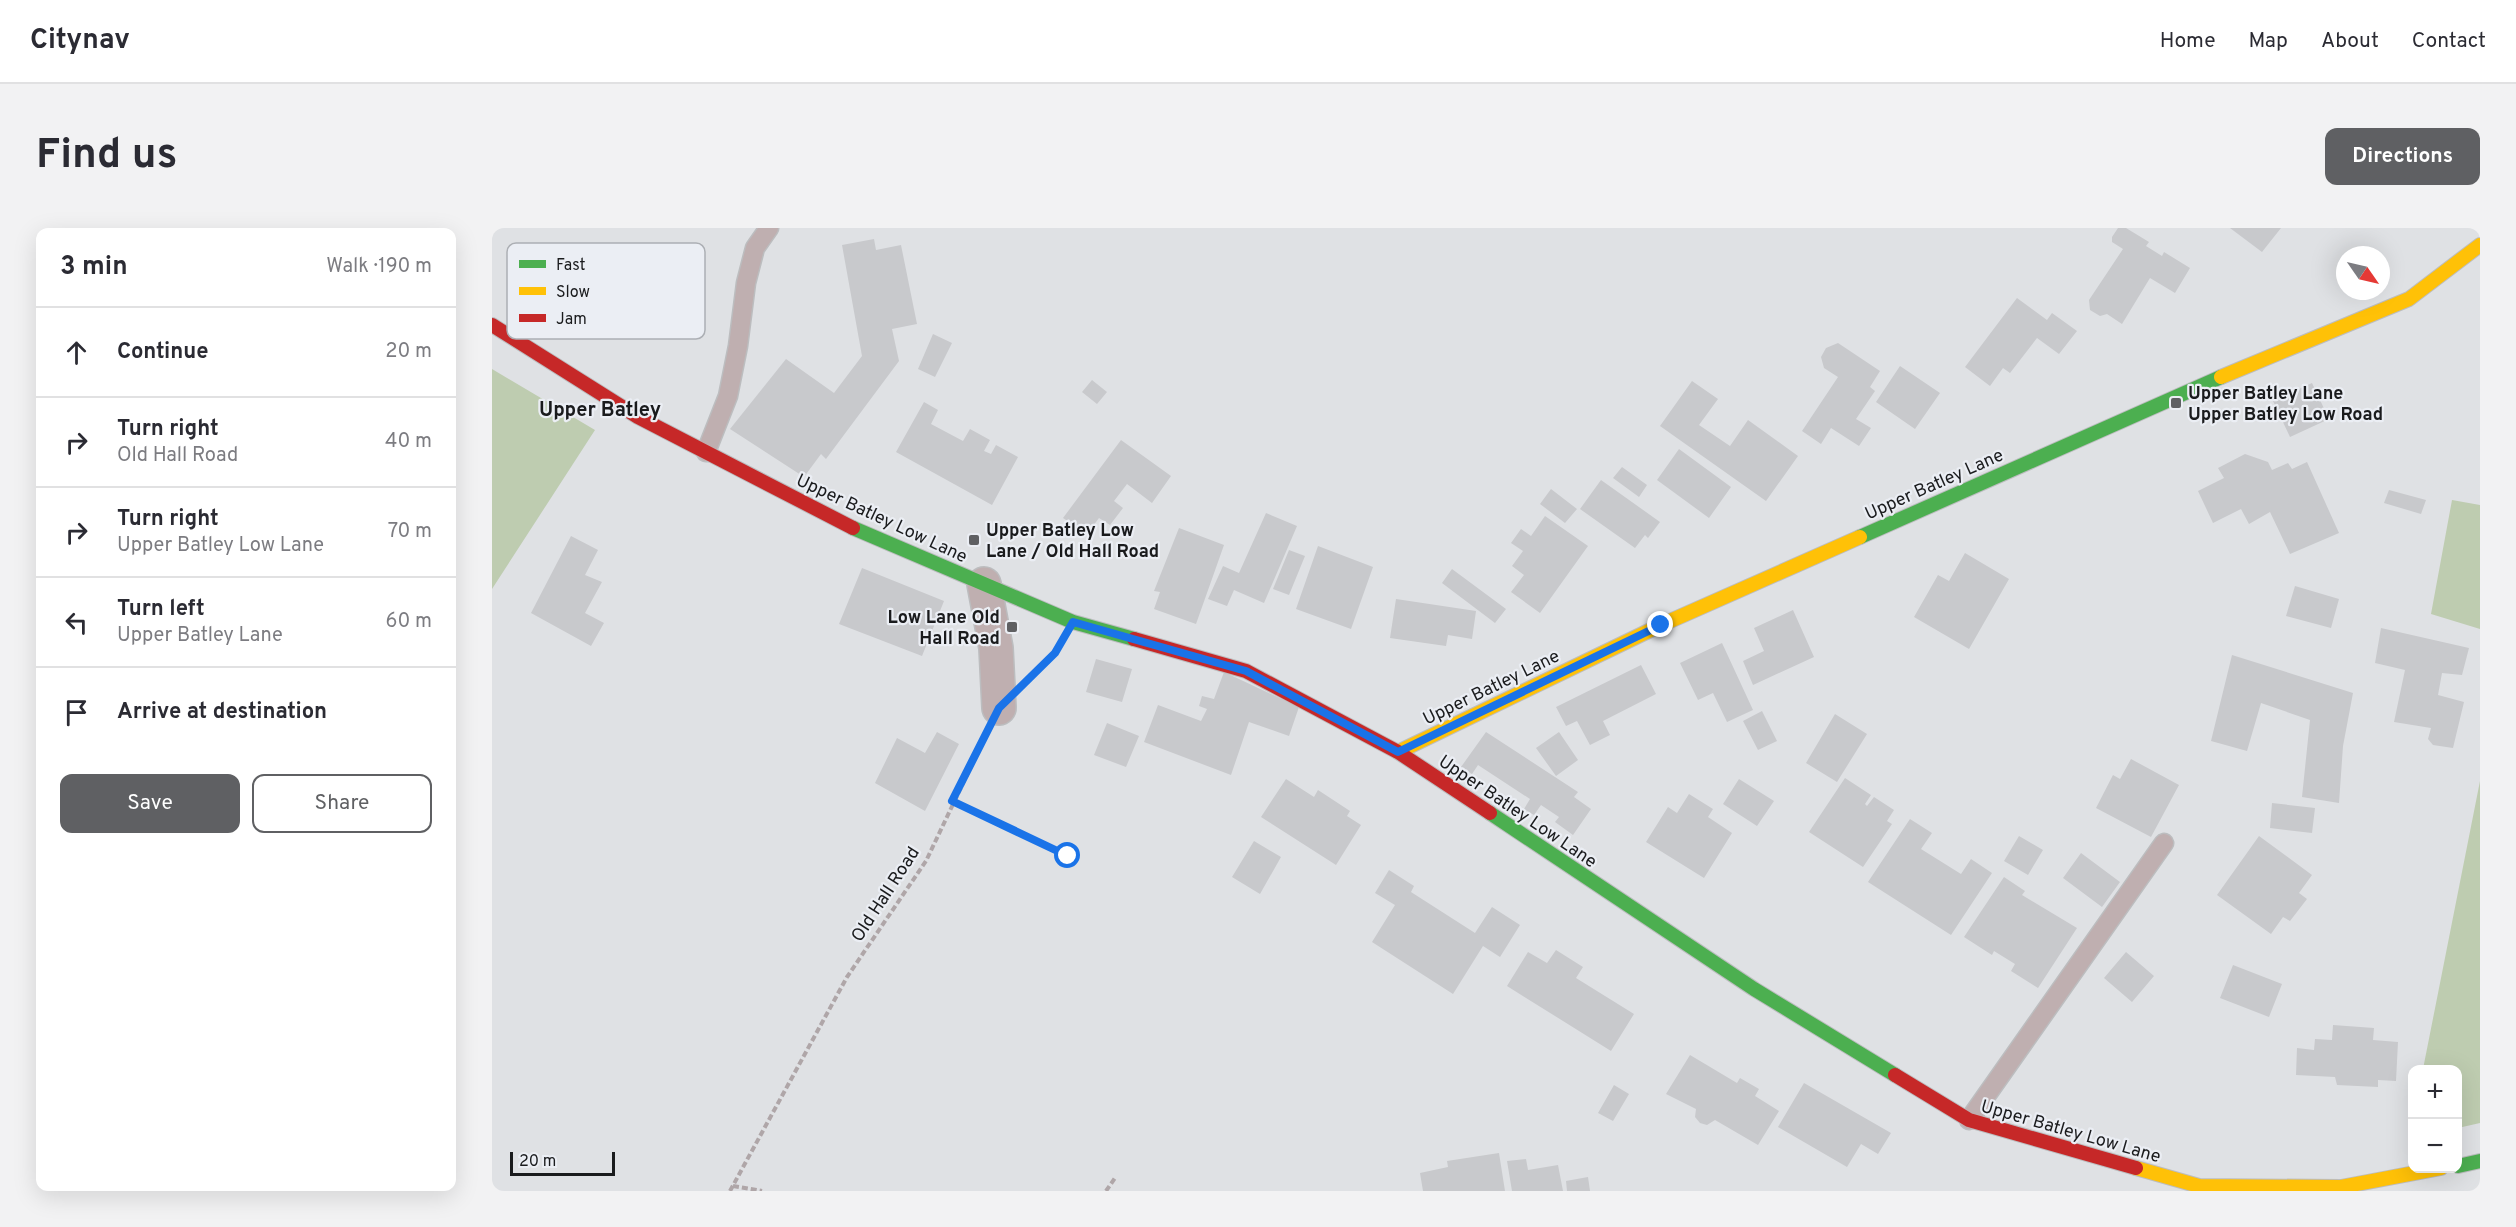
<!DOCTYPE html>
<html lang="en">
<head>
<meta charset="utf-8">
<style>
	:root { --surface:#fff; --page:#f2f2f3; --text:#2b2b33; --muted:#7c7c81; --line:#e1e1e2; --accent:#5f6063 }
	body { margin:0; font-family:Overpass,sans-serif; background:var(--page); color:var(--text) }
	.controls { position:absolute; right:18px; bottom:18px; display:grid; overflow:hidden; border-radius:12px; box-shadow:0 6px 24px #0002 }
	.controls button { width:54px; height:54px; display:grid; place-items:center; padding:0; border:0; border-bottom:2px solid var(--line); background:var(--surface); color:var(--text); font:30px sans-serif }
	.compass { position:absolute; left:1844px; top:18px; width:54px; height:54px; border-radius:50%; background:var(--surface); box-shadow:0 6px 24px #0002; rotate:124deg }
	.scale { position:absolute; left:18px; bottom:15px; width:105px; box-sizing:border-box; padding-left:6px; border:3px solid #1a1b1d; border-top:0; font-size:16px; line-height:21px; white-space:nowrap; color:#1a1b1d; -webkit-text-stroke:4px #ebeef4; paint-order:stroke }
	.stop { position:absolute; width:18px; height:18px; margin:-14px; border:4px solid #1a73e8; border-radius:50%; background:#fff }
	.stop.end { background:#1a73e8; border-color:#fff; box-shadow:0 2px 6px #0008 }
	.list { margin:0; padding:0; list-style:none }
	h2 { display:flex; justify-content:space-between; align-items:center; height:78px; margin:0; padding:0 24px; font-size:26px }
	h2 small { font-size:20px; font-weight:400; color:var(--muted) }
	.list li { display:grid; grid-template-columns:39px 1fr auto; gap:18px; align-items:center; box-sizing:border-box; height:90px; padding:0 24px; border-top:2px solid var(--line) }
	.list b { display:block; font-size:22px; white-space:nowrap }
	.list p { margin:0; font-size:20px; white-space:nowrap; color:var(--muted) }
	.list em { font-size:20px; font-style:normal; color:var(--muted) }
	.actions { display:flex; gap:12px; padding:18px 24px }
	.actions a { flex:1; padding:14px 0; border:2px solid var(--accent); border-radius:12px; text-align:center; font-size:21px; color:var(--accent) }
	.actions .main { background:var(--accent); color:#fff }
	.icon { flex:none; width:33px; height:33px; fill:none; stroke:currentColor; stroke-width:2; stroke-linecap:round; stroke-linejoin:round }
	.map { position:relative; flex:none; width:1988px; height:963px; overflow:hidden; border-radius:12px }
	header { display:flex; align-items:center; gap:36px; box-sizing:border-box; height:84px; padding:0 30px; background:var(--surface); border-bottom:2px solid var(--line) }
	header strong { font-size:28px }
	nav { display:flex; gap:33px; margin-inline-start:auto; font-size:21px }
	.intro { display:flex; align-items:center; justify-content:space-between; box-sizing:border-box; height:144px; padding:0 36px }
	h1 { margin:0; font-size:42px }
	.button { padding:15px 27px; border-radius:12px; background:var(--accent); color:#fff; font-size:21px; font-weight:700 }
	main { display:flex; gap:36px; padding:0 36px }
	aside { flex:1; background:var(--surface); border-radius:12px; box-shadow:0 6px 24px #0002 }
	.map>svg:first-child { display:block }
	.green { fill:#beccb0 }
	.building { fill:#c8c9cc }
	.lines { fill:none; stroke-linecap:round; stroke-linejoin:round }
	.lane-casing { stroke:#bcbdbf; stroke-width:21 }
	.street-casing { stroke:#bcbdbf; stroke-width:36 }
	.fast-casing { stroke:#bcbdbf; stroke-width:16 }
	.slow-casing { stroke:#bcbdbf; stroke-width:16 }
	.jam-casing { stroke:#bcbdbf; stroke-width:16 }
	.path { stroke:#afa6a8; stroke-width:4; stroke-dasharray:6 3; stroke-linecap:butt }
	.lane { stroke:#bfafb0; stroke-width:18 }
	.street { stroke:#bfafb0; stroke-width:33 }
	.fast { stroke:#4caf50; stroke-width:14 }
	.slow { stroke:#ffc107; stroke-width:14 }
	.jam { stroke:#c62828; stroke-width:14 }
	.route { stroke:#1a73e8; stroke-width:8 }
	.poi-dot { fill:#5f6063; stroke:#ebeef4; stroke-width:2 }
	.labels { text-anchor:middle; stroke-width:4.5; stroke-linejoin:round; paint-order:stroke }
	.poi-label { font-size:18px; font-weight:bold; fill:#1a1b1d; stroke:#ebeef4; text-anchor:start }
	.street-label { font-size:18px; fill:#1a1b1d; stroke:#ebeef4 }
	.neighbourhood-label { font-size:20px; font-weight:bold; fill:#1a1b1d; stroke:#ebeef4 }
	.key { fill:#ebeef4; stroke:#acafb4; stroke-width:1.5 }
	.key-label { font-size:16px; fill:#1a1b1d }
</style>
</head>
<body>
<header>
<strong>Citynav</strong>
<nav><a>Home</a><a>Map</a><a>About</a><a>Contact</a></nav>
</header>
<div class="intro"><h1>Find us</h1><a class="button">Directions</a></div>
<main>
<aside>
<h2>3 min<small>Walk · 190 m</small></h2>
<ul class="list">
<li><svg class="icon" aria-label="ahead" viewBox="0 0 24 24"><path d="M12 20V5M6 11l6-6 6 6"/></svg><div><b>Continue</b></div><em>20 m</em></li>
<li><svg class="icon" aria-label="right" viewBox="0 0 24 24"><path d="M7 20v-9h11M14 6l5 5-5 5"/></svg><div><b>Turn right</b><p>Old Hall Road</p></div><em>40 m</em></li>
<li><svg class="icon" aria-label="right" viewBox="0 0 24 24"><path d="M7 20v-9h11M14 6l5 5-5 5"/></svg><div><b>Turn right</b><p>Upper Batley Low Lane</p></div><em>70 m</em></li>
<li><svg class="icon" aria-label="left" viewBox="0 0 24 24"><path d="M17 20v-9H6M10 6l-5 5 5 5"/></svg><div><b>Turn left</b><p>Upper Batley Lane</p></div><em>60 m</em></li>
<li><svg class="icon" aria-label="arrive" viewBox="0 0 24 24"><path d="M6 21V4h12l-3 4 3 4H6"/></svg><div><b>Arrive at destination</b></div></li>
</ul>
<div class="actions"><a class="main">Save</a><a>Share</a></div>
</aside>
<div class="map">
<svg width="1988" height="963" viewBox="0 0 1988 963">
	<rect width="100%" height="100%" fill="#dfe1e4"/>
	<path class="green" d="M0,141L103,202L0,361Z
		M1960,272L1988,277V401L1939,386Z
		M1988,553V895L1966,900V842L1931,841Z"/>
	<path class="building" d="M1626,0H1634L1657,14L1654,18L1670,28L1672,24L1698,40L1683,65L1658,50L1630,96L1615,86L1608,88L1598,82L1597,72L1631,21L1620,14V9Z
		M1738,0H1789L1770,24Z
		M382,11L384,22L409,17L425,96L400,101L407,133L334,231L329,226L312,249L238,201L294,131L342,165L370,128L350,17Z
		M1525,70L1555,92L1560,85L1585,103L1567,126L1545,110L1518,145L1511,140L1498,158L1473,139Z
		M441,106L460,115L443,149L426,141Z
		M1346,115L1388,143L1378,159L1383,163L1364,191L1379,200L1367,218L1339,200L1329,216L1310,203L1346,149L1332,140L1329,129L1334,120Z
		M1408,138L1448,165L1423,201L1384,174Z
		M600,152L615,164L605,176L590,164Z
		M1200,153L1226,171L1207,197L1238,218L1256,192L1306,228L1274,273L1168,198Z
		M1820,155L1837,191L1798,209L1781,173Z
		M432,174L446,182L439,196L471,213L478,201L498,212L492,223L499,226L504,217L526,229L500,277L404,224Z
		M629,212L679,248L660,275L635,256L622,273L631,280L618,297L607,290L595,306L571,290Z
		M1187,221L1239,259L1217,290L1165,252Z
		M1753,226L1776,234L1780,242L1796,235L1800,241L1815,234L1847,305L1798,326L1778,284L1757,296L1749,281L1721,295L1706,263L1732,250L1726,240Z
		M1130,239L1155,257L1147,269L1121,250Z
		M1109,252L1168,294L1156,310L1153,307L1143,320L1088,281Z
		M1059,261L1085,281L1073,295L1048,276Z
		M1897,262L1934,272L1929,286L1892,275Z
		M774,285L805,298L772,375L742,362L735,378L716,371L731,338L747,345Z
		M1053,288L1096,318L1048,385L1019,364L1032,347L1020,338L1031,323L1019,315L1029,301L1039,308Z
		M687,300L732,317L704,396L662,381L668,364L662,363Z
		M79,308L106,322L93,347L110,354L93,385L112,395L99,418L39,385Z
		M826,318L881,339L859,401L804,381Z
		M797,322L813,328L797,367L781,361Z
		M1473,325L1517,351L1477,421L1422,389L1446,347L1457,353Z
		M370,340L452,373L430,428L347,396Z
		M960,341L1014,381L1003,395L950,355Z
		M1803,358L1847,371L1839,400L1794,388Z
		M904,371L984,383L980,411L956,407L954,418L898,410Z
		M1301,382L1322,429L1261,457L1251,433L1272,423L1262,400Z
		M1889,400L1977,420L1970,447L1950,445L1946,467L1972,474L1961,520L1941,517L1936,511L1939,500L1902,494L1913,442L1883,435Z
		M1230,415L1261,482L1235,494L1221,465L1206,472L1188,435Z
		M1740,427L1861,465L1851,518L1847,575L1810,569L1818,492L1769,475L1755,523L1719,513Z
		M604,431L640,441L630,474L594,464Z
		M1149,437L1164,466L1111,493L1118,507L1098,517L1085,493L1074,498L1064,479Z
		M732,444L807,479L797,508L757,494L739,547L652,514L666,477L709,493L715,481L707,478L710,468L722,471Z
		M1270,483L1285,513L1266,522L1251,493Z
		M1343,486L1375,506L1345,554L1314,535Z
		M615,495L647,508L634,539L602,527Z
		M445,504L467,516L433,583L383,555L405,510L433,525Z
		M994,504L1086,564L1082,569L1099,581L1081,607L1063,594L1067,589L1049,577L1042,587L1032,581L1038,571L986,537L980,546L969,539Z
		M1067,504L1086,532L1064,548L1044,520Z
		M1639,531L1687,557L1659,609L1604,580L1621,547L1628,551Z
		M1353,550L1379,567L1373,576L1375,578L1382,569L1402,582L1395,593L1400,596L1371,639L1317,604Z
		M794,551L822,569L826,562L858,583L855,588L869,597L844,637L769,589Z
		M1247,551L1282,573L1265,598L1231,576Z
		M1197,566L1221,581L1216,589L1240,605L1212,650L1154,614L1176,579L1185,585Z
		M1780,575L1823,580L1820,605L1778,600Z
		M1418,591L1440,605L1429,621L1469,646L1479,631L1500,645L1459,707L1376,654Z
		M1527,608L1551,622L1536,647L1512,633Z
		M1767,608L1820,647L1807,665L1815,671L1798,693L1791,689L1779,706L1725,667Z
		M762,613L789,629L768,666L740,649Z
		M1589,625L1628,654L1610,679L1571,650Z
		M897,642L922,658L919,664L983,705L1000,679L1028,697L1008,729L991,718L961,766L880,714L903,677L883,665Z
		M1512,649L1533,663L1530,667L1585,700L1546,760L1519,743L1523,736L1502,723L1500,727L1472,709Z
		M1064,722L1091,739L1084,750L1142,786L1119,823L1015,758L1036,724L1055,735Z
		M1634,724L1662,748L1640,774L1612,750Z
		M1741,737L1790,756L1777,789L1728,770Z
		M1841,797L1882,800L1881,812L1906,814L1904,853L1886,852V859L1845,857L1843,849L1804,847L1805,820L1822,822L1823,811L1840,812Z
		M1198,827L1245,855L1248,850L1267,861L1263,868L1287,883L1266,917L1223,892L1215,897L1208,895L1203,889L1204,881L1174,866Z
		M1312,855L1399,905L1386,926L1369,916L1355,939L1286,899Z
		M1122,857L1137,866L1121,893L1106,885Z
		M1007,925L1013,963H931L928,945L956,939L955,933Z
		M1034,931L1036,942L1066,937L1071,963H1020L1015,933Z
		M1096,949L1098,963H1075L1074,953Z"/>
	<g class="lines">
		<defs>
			<path id="lane" d="M214,224L236,168L246,118L254,55L263,20L277,0
				M1477,892L1672,615"/>
			<path id="street" d="M492,356L504,420L507,480"/>
			<path id="fast" d="M361,300L581,394L642,411
				M1368,309L1729,149
				M998,585L1262,761L1403,847
				M1966,938L1988,933"/>
			<path id="slow" d="M1729,149L1917,71L1988,17
				M906,524L1169,397L1368,309
				M1644,940L1707,958L1849,959L1949,940"/>
			<path id="jam" d="M0,97L146,189L361,300
				M642,411L754,443L906,524L998,585
				M1403,847L1477,892L1644,940"/>
		</defs>
		<use href="#lane" class="lane-casing"/>
		<use href="#street" class="street-casing"/>
		<use href="#fast" class="fast-casing"/>
		<use href="#slow" class="slow-casing"/>
		<use href="#jam" class="jam-casing"/>
		<path class="path" d="M541,447L565,422
			M460,573L576,628
			M241,958L270,963
			M238,963L355,749L434,633L493,509
			M614,963L623,950"/>
		<use href="#lane" class="lane"/>
		<use href="#street" class="street"/>
		<use href="#fast" class="fast"/>
		<use href="#slow" class="slow"/>
		<use href="#jam" class="jam"/>
	</g>
	<g class="lines">
		<path class="route" d="M576,628L460,573L507,480L563,425L581,394L754,443L906,524L1169,397"/>
	</g>
	<g class="poi-dot">
		<rect x="1678" y="169" width="12" height="12" rx="3"/>
		<rect x="476" y="306" width="12" height="12" rx="3"/>
		<rect x="514" y="393" width="12" height="12" rx="3"/>
	</g>
	<g class="labels">
		<g class="poi-label">
			<text x="1696" y="171">Upper Batley Lane<tspan x="1696" dy="21">Upper Batley Low Road</tspan></text>
			<text x="494" y="308">Upper Batley Low<tspan x="494" dy="21">Lane / Old Hall Road</tspan></text>
			<text x="508" y="395" text-anchor="end">Low Lane Old<tspan x="508" dy="21">Hall Road</tspan></text>
		</g>
		<g class="street-label">
			<text transform="translate(1442 256) rotate(-24)" y="6">Upper Batley Lane</text>
			<text transform="translate(390 290) rotate(25)" y="6">Upper Batley Low Lane</text>
			<text transform="translate(999 459) rotate(-26)" y="6">Upper Batley Lane</text>
			<text transform="translate(1026 583) rotate(34)" y="6">Upper Batley Low Lane</text>
			<text transform="translate(393 666) rotate(-57)" y="6">Old Hall Road</text>
			<text transform="translate(1579 903) rotate(16)" y="6">Upper Batley Low Lane</text>
		</g>
		<g class="neighbourhood-label">
			<text x="108" y="188">Upper Batley</text>
		</g>
	</g>
	<rect x="15" y="15" width="198" height="96" rx="9" class="key"/>
	<rect x="27" y="32" width="27" height="8" fill="#4caf50"/>
	<rect x="27" y="59" width="27" height="8" fill="#ffc107"/>
	<rect x="27" y="86" width="27" height="8" fill="#c62828"/>
	<g class="key-label">
		<text x="64" y="42">Fast</text>
		<text x="64" y="69">Slow</text>
		<text x="64" y="96">Jam</text>
	</g>
</svg>
<div class="controls">
<button>+</button>
<button>−</button>
</div>
<svg class="compass" viewBox="-18 -18 36 36"><path d="M0-13l5 13h-10z" fill="#e53935"/><path d="M0 13l5-13h-10z" fill="#7c7c81"/></svg>
<div class="scale">20 m</div>
<div class="stop" style="left:576px;top:628px"></div>
<div class="stop end" style="left:1169px;top:397px"></div>
</div>
</main>
</body>
</html>
